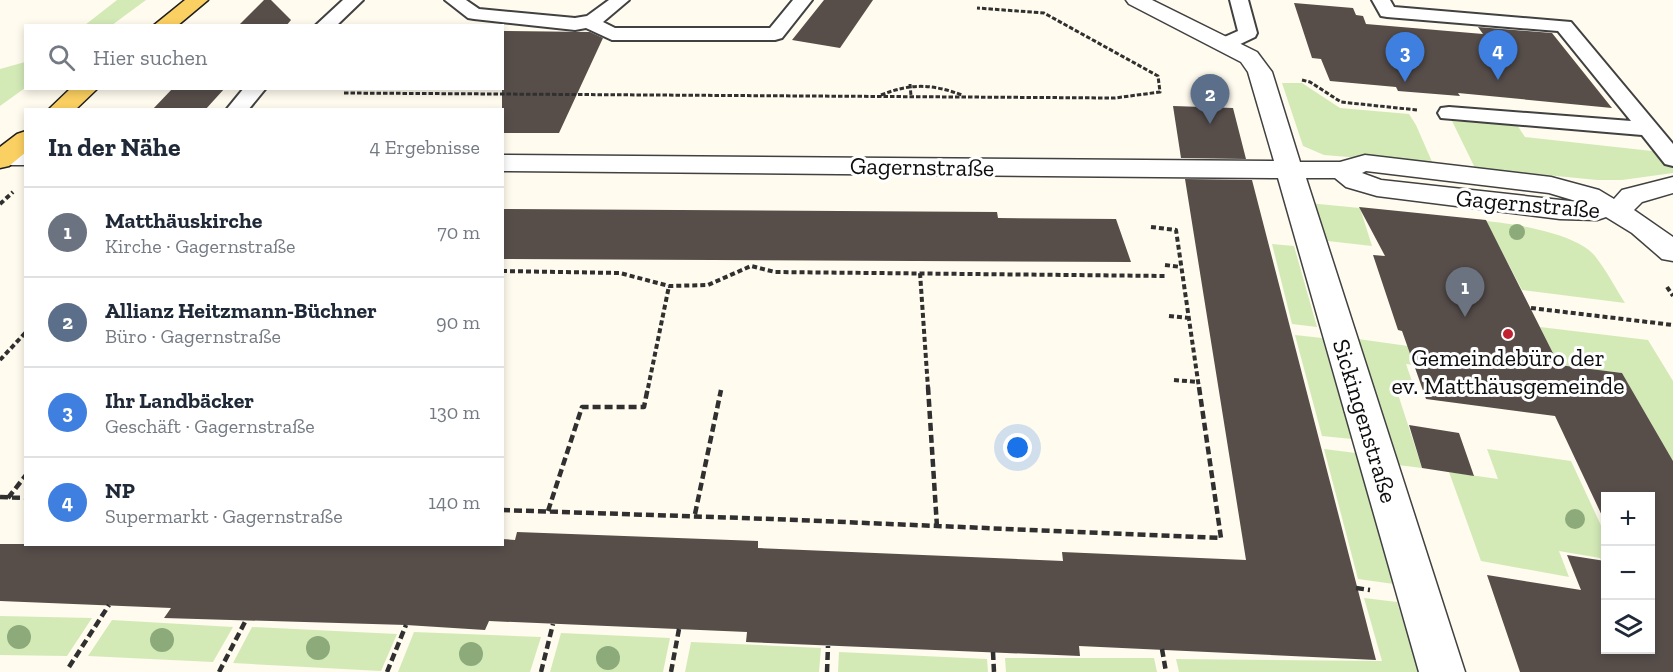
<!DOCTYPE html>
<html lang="de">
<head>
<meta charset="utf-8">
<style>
	:root { --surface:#fff; --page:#f2f2f3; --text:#1f2937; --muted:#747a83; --line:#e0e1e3; --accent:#7c3aed }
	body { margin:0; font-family:"Zilla Slab",serif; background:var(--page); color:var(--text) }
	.controls { position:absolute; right:18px; bottom:18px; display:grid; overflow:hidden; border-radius:0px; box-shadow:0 3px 9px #0003 }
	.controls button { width:54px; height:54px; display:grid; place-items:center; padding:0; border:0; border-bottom:2px solid var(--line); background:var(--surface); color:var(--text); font:30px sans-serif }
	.you { position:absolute; left:1018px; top:448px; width:21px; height:21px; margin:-15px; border:4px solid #fff; border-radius:50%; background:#1a73e8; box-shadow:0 0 0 9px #1a73e833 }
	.badge { display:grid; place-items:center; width:39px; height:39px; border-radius:50%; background:var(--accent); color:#fff; font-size:20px; font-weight:700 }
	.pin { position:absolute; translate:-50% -50px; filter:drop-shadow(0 2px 3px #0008) }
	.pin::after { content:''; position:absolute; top:32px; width:21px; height:18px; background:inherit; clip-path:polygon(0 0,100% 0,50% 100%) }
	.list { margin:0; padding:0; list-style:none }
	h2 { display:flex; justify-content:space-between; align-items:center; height:78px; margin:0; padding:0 24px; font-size:26px }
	h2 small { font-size:20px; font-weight:400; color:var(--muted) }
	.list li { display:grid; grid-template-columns:39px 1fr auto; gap:18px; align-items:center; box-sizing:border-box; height:90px; padding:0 24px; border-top:2px solid var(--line) }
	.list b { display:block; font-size:22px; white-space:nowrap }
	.list p { margin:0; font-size:20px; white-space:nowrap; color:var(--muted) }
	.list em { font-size:20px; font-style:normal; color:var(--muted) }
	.icon { flex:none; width:33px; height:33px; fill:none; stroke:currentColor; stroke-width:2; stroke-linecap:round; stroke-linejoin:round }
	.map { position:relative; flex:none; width:1673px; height:672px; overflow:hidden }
	.search { position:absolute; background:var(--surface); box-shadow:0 3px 9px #0003; left:24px; top:24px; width:480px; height:66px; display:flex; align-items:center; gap:15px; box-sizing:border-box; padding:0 21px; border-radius:0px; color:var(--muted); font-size:22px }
	.panel { position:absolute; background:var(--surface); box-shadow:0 3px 9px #0003; left:24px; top:108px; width:480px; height:438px; border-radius:0px }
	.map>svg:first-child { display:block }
	.green { fill:#d3eab7 }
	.building { fill:#574e4a }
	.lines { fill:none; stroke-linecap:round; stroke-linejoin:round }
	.lane-casing { stroke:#414141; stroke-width:4 }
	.street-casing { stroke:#414141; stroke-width:3 }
	.primary-casing { stroke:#1f1f1f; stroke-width:3 }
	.path-far2 { stroke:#303030; stroke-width:3; stroke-dasharray:4.5 2; stroke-linecap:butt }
	.path-far1 { stroke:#303030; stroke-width:4; stroke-dasharray:5 3; stroke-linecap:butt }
	.path { stroke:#303030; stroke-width:4.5; stroke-dasharray:8 4; stroke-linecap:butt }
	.lane { fill:#fff; fill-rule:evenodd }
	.street { fill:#fff; fill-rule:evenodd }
	.primary { fill:#fbd062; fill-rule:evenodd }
	.tree { fill:#8daa7a }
	.poi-dot { fill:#c12230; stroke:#fff; stroke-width:2 }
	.labels { text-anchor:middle; stroke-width:6; stroke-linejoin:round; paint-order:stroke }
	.street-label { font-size:24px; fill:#0e0e0e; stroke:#fff }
	.poi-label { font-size:24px; fill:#0e0e0e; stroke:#fff }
</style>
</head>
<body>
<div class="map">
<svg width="1673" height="672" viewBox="0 0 1673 672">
	<rect width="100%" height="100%" fill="#fffbee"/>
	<path class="green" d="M117,0H146L112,25H85Z
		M25,62V88L0,106V69Z
		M1282,83H1302L1340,108L1409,114L1416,125L1433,164L1324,155L1303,146Z
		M1452,121L1517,125L1525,137L1661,152L1673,168V173L1622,180H1597L1475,168Z
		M1308,203L1360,208L1372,246L1319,240Z
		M1486,221C1515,224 1576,233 1595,256C1606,270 1615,287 1625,303L1522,290Z
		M1272,244L1294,246L1317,327L1292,324Z
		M1540,327L1648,340L1673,381V461L1622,373L1559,365Z
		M1295,335L1322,338L1352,439L1322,436Z
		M1351,338L1408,346L1414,365L1406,364L1414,387L1395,385L1422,468L1390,464Z
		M1324,449L1356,453L1394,584L1358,579Z
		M1487,449L1571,461L1605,534V569L1600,558L1559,551L1569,577L1481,561L1449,472L1498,479Z
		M1364,598L1397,602L1419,672H1179L1176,659L1382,661Z
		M0,616L92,618L67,656L0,655Z
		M112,620L233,627L213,662L88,656Z
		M252,627L397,634L381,671L233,663Z
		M414,632L541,637L530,672H398Z
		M561,633L670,638L663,672H550Z
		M691,642L821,648L819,672H685Z
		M839,652L987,659L988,672H838Z
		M1005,658H1154L1157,672H1006Z"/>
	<path class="building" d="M264,0H271L291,20L286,26H238Z
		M824,0H873L840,48L792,40Z
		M1294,3L1353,8L1356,15L1363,16L1366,24L1483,34L1478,27L1552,33L1612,108L1458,93L1460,96L1398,91L1396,87L1330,81L1321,59L1312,58Z
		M502,31L590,32L603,38L559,133H502Z
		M173,88H225L205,110H152Z
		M1173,106L1233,108L1246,159L1181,158Z
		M1185,179L1252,180L1376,660L1079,646L1080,656L746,642L747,632L489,621L485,630L406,625L164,618L171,608L0,601V544H502V539L515,540L517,532L758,541V548L1063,561L1062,552L1246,560Z
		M1359,207L1486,220L1559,365L1622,373L1673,461V672H1520L1487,575L1581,590L1567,555L1605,561V650H1650V496H1605V522L1555,416L1426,399L1402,331L1398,330L1373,255L1385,256Z
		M502,209L997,212L998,218L1116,219L1131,262L502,259Z
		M1409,425L1459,433L1474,476L1422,468Z"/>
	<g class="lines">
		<defs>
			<path id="lane" d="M343,0H363L336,26H315Z
				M445,0H466L479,9L575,18L587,16L609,0H629L603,22L615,28H770L793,0H812L782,38L775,40H612L586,28L575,30L474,19L468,18Z
				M1230,0H1248L1257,33L1255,37L1234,47H1220L1217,43L1220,39L1238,31Z
				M1372,0H1390L1394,7L1571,22L1673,144V166L1665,164L1642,135L1441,118L1438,113L1441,108L1449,107L1631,121L1558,31L1387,17L1381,16Z
				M244,88H266L248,110H226Z"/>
			<path id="street" d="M1126,0H1152L1257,52L1272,72L1300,162H1340L1365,155L1551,177L1599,190L1614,199L1622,190L1673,177V193L1642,202L1634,210L1673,237V261L1662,259L1632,233L1606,217L1597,220L1560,219L1377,196L1346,187L1335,178H1306L1465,672H1419L1278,178L502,171V155L1274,161L1248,72L1241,62L1129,4ZM1366,171L1549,193L1579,202L1381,180L1362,173Z
				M0,149H26V165H0Z"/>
			<path id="primary" d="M185,0H208L177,26H153Z
				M71,88H98L75,110H48Z
				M26,131V152L9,166L0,168V147L17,134Z"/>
		</defs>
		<use href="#lane" class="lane-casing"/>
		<use href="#street" class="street-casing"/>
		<use href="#primary" class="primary-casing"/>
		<path class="path-far2" d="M1302,80L1310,82L1341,102L1417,110
			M910,84L911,96
			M344,93L1115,98L1160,92L1158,76L1044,13L977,8
			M881,95C911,83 932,84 962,95"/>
		<path class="path-far1" d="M0,204L13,192
			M1151,227L1176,230L1199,388
			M1165,265L1181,267
			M502,271L620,273L669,286L708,285L751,266L775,272L1166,276
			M920,273L928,388
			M1667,287L1673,296
			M1531,308L1673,325
			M1169,316L1189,318
			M0,360L26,332
			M1174,380L1198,382
			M648,388L669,286"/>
		<path class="path" d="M928,387L937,527
			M0,497L26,498
			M8,498L26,475
			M502,510L772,519L1221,538L1199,387
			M548,511L582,407H644L648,387
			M695,514L721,390
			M1356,588L1370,590
			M1162,649L1166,672
			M993,652L994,672
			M69,667L109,605
			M219,672L246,620
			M387,672L406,625
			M541,672L553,624
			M671,672L679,629
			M827,672L828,646"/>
		<use href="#lane" class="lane"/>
		<use href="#street" class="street"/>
		<use href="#primary" class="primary"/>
	</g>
	<g class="tree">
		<circle cx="1517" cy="232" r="8"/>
		<circle cx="1575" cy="519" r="10"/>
		<circle cx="19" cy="637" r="12"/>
		<circle cx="162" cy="640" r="12"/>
		<circle cx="318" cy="648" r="12"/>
		<circle cx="471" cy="654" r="12"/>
		<circle cx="608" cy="658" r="12"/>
	</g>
	<circle class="poi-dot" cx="1508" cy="334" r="6"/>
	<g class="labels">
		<g class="street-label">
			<text transform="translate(922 167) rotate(1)" y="8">Gagernstraße</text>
			<text transform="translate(1528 204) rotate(5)" y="8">Gagernstraße</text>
			<text transform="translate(1365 421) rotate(73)" y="8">Sickingenstraße</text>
		</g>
		<g class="poi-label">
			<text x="1508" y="366">Gemeindebüro der<tspan x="1508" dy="28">ev. Matthäusgemeinde</tspan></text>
		</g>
	</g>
</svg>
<div class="controls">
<button>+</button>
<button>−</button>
<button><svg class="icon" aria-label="layers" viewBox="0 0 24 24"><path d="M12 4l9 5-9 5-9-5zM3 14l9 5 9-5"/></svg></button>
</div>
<div class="you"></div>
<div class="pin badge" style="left:1465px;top:317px;background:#6b7280">1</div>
<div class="pin badge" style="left:1210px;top:124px;background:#5c6f8a">2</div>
<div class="pin badge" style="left:1405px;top:82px;background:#3f7fe0">3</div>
<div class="pin badge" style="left:1498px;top:80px;background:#3f7fe0">4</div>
<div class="search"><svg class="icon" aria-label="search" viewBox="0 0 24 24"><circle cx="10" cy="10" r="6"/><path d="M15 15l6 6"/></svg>Hier suchen</div>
<section class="panel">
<h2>In der Nähe<small>4 Ergebnisse</small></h2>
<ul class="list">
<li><span class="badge" style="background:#6b7280">1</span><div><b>Matthäuskirche</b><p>Kirche · Gagernstraße</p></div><em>70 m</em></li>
<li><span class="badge" style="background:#5c6f8a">2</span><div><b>Allianz Heitzmann-Büchner</b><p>Büro · Gagernstraße</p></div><em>90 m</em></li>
<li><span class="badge" style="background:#3f7fe0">3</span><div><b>Ihr Landbäcker</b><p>Geschäft · Gagernstraße</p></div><em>130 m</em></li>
<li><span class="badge" style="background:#3f7fe0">4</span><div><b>NP</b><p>Supermarkt · Gagernstraße</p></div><em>140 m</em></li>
</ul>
</section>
</div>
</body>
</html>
